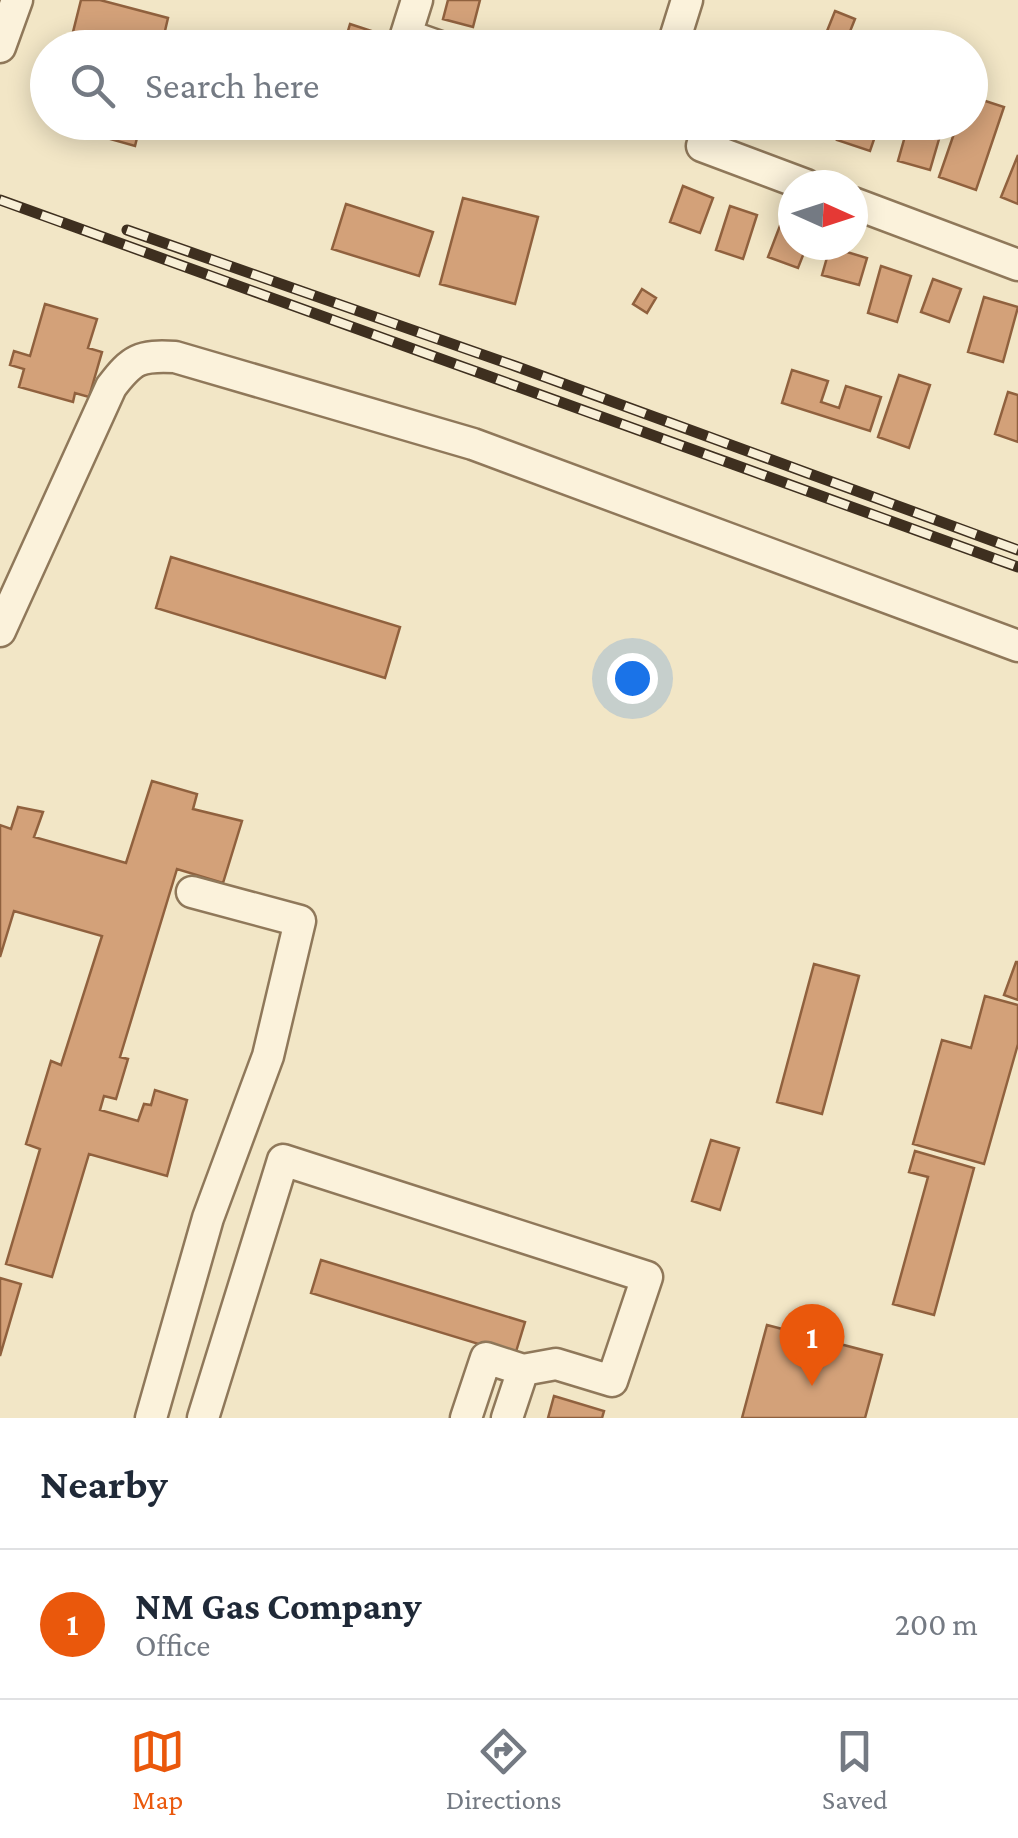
<!DOCTYPE html>
<html lang="en">
<head>
<meta charset="utf-8">
<style>
	:root { --surface:#fff; --page:#f6f6f7; --text:#1f2937; --muted:#747a83; --line:#e0e1e3; --accent:#ea580c }
	body { margin:0; font-family:"Crimson Pro",serif; background:var(--page); color:var(--text) }
	.compass { position:absolute; left:778px; top:170px; width:90px; height:90px; border-radius:50%; background:var(--surface); box-shadow:0 5px 25px #0003; rotate:93deg }
	.you { position:absolute; left:632px; top:678px; width:35px; height:35px; margin:-25px; border:8px solid #fff; border-radius:50%; background:#1a73e8; box-shadow:0 0 0 15px #1a73e833 }
	.badge { display:grid; place-items:center; width:65px; height:65px; border-radius:50%; background:var(--accent); color:#fff; font-size:32px; font-weight:700 }
	.pin { position:absolute; translate:-50% -82px; filter:drop-shadow(0 2px 5px #0008) }
	.pin::after { content:''; position:absolute; top:52px; width:35px; height:30px; background:inherit; clip-path:polygon(0 0,100% 0,50% 100%) }
	.list { margin:0; padding:0; list-style:none }
	h2 { display:flex; justify-content:space-between; align-items:center; height:130px; margin:0; padding:0 40px; font-size:42px }
	h2 small { font-size:32px; font-weight:400; color:var(--muted) }
	.list li { display:grid; grid-template-columns:65px 1fr auto; gap:30px; align-items:center; box-sizing:border-box; height:150px; padding:0 40px; border-top:2px solid var(--line) }
	.list b { display:block; font-size:38px; white-space:nowrap }
	.list p { margin:0; font-size:32px; white-space:nowrap; color:var(--muted) }
	.list em { font-size:32px; font-style:normal; color:var(--muted) }
	.icon { flex:none; width:55px; height:55px; fill:none; stroke:currentColor; stroke-width:2; stroke-linecap:round; stroke-linejoin:round }
	.map { position:relative; flex:none; width:1018px; height:1418px; overflow:hidden }
	.search { position:absolute; background:var(--surface); box-shadow:0 5px 25px #0003; left:30px; right:30px; top:30px; height:110px; display:flex; align-items:center; gap:25px; box-sizing:border-box; padding:0 35px; border-radius:55px; color:var(--muted); font-size:38px }
	.sheet { height:280px; background:var(--surface) }
	nav { display:flex; justify-content:space-around; align-items:center; box-sizing:border-box; height:140px; border-top:2px solid var(--line); background:var(--surface); font-size:28px; color:var(--muted) }
	nav a { display:grid; justify-items:center; gap:5px }
	nav .on { color:var(--accent) }
	.map>svg:first-child { display:block }
	.building { fill:#d3a179; stroke:#90613e; stroke-width:2.5 }
	.lines { fill:none; stroke-linecap:round; stroke-linejoin:round }
	.minor-casing { stroke:#8f785a; stroke-width:35 }
	.minor { stroke:#fbf2db; stroke-width:30 }
	.rail-casing { stroke:#3e2f1f; stroke-width:11 }
	.rail { stroke:#f8efd7; stroke-width:8; stroke-dasharray:22; stroke-linecap:butt }
</style>
</head>
<body>
<div class="map">
<svg width="1018" height="1418" viewBox="0 0 1018 1418">
	<rect width="100%" height="100%" fill="#f2e6c6"/>
	<path class="building" d="M81,0H100L168,18L161,48H69Z
		M448,0H480L473,27L443,19Z
		M835,11L855,19L845,44L825,36Z
		M350,24L396,39L393,48H343Z
		M872,34L905,45V48H867Z
		M970,96L1004,107L976,190L939,177L958,122H970Z
		M50,122H141L135,146Z
		M785,122H811L808,131Z
		M843,122H880L870,151L837,140Z
		M909,122H944L930,170L898,161Z
		M1018,155V204L1001,197Z
		M683,186L713,198L700,233L670,222Z
		M463,198L538,217L515,304L440,284Z
		M346,204L433,232L419,276L332,249Z
		M730,206L757,215L743,259L716,250Z
		M781,223L793,227V245H807L798,268L768,257Z
		M830,247L867,258L859,285L822,275Z
		M881,266L911,276L897,322L868,313Z
		M933,279L961,289L949,322L921,312Z
		M642,289L656,298L647,313L633,304Z
		M984,297L1018,307L1003,362L968,352Z
		M45,304L97,319L88,348L102,352L89,397L75,393L73,402L19,387L24,369L10,365L14,351L30,356Z
		M792,370L828,381L821,402L839,408L846,386L881,397L870,431L782,403Z
		M899,375L930,385L909,448L878,437Z
		M1008,392L1018,395V442L995,434Z
		M171,557L400,627L385,678L156,608Z
		M152,781L197,794L193,809L242,821L223,883L177,869L120,1057L128,1059L116,1099L104,1096L100,1110L138,1121L144,1104L151,1105L155,1090L187,1100L167,1176L89,1154L52,1277L6,1264L40,1149L26,1144L51,1061L61,1065L102,936L14,911L0,957V825L11,829L18,807L43,812L34,837L126,863Z
		M1016,962H1018V1000L1004,995Z
		M814,964L859,976L822,1114L777,1102Z
		M985,996L1018,1005V1044L984,1164L913,1144L942,1040L971,1048Z
		M711,1140L739,1148L720,1210L692,1201Z
		M915,1151L974,1168L934,1315L893,1304L928,1177L909,1172Z
		M321,1260L525,1322L515,1355L311,1293Z
		M0,1278L21,1284L0,1356Z
		M767,1325L882,1355L865,1418H742Z
		M554,1396L604,1411L602,1418H548Z"/>
	<g class="lines">
		<defs>
			<path id="minor" d="M417,0L406,35L443,48
				M0,47L17,0
				M672,48L687,0
				M702,146L806,185
				M853,203L1018,265
				M0,631L111,387C132,359 140,355 175,357L473,444L1018,646
				M151,1418L208,1218L268,1056L300,921L192,892
				M203,1418L283,1160L647,1277L612,1381L556,1364L523,1370L486,1358L466,1418
				M507,1418L523,1370"/>
		</defs>
		<use href="#minor" class="minor-casing"/>
		<use href="#minor" class="minor"/>
		<defs>
			<path id="rail" d="M0,200L1018,567
				M127,230L515,366L1018,550"/>
		</defs>
		<use href="#rail" class="rail-casing"/>
		<use href="#rail" class="rail"/>
	</g>
</svg>
<svg class="compass" viewBox="-18 -18 36 36"><path d="M0-13l5 13h-10z" fill="#e53935"/><path d="M0 13l5-13h-10z" fill="#747a83"/></svg>
<div class="you"></div>
<div class="pin badge" style="left:812px;top:1386px">1</div>
<div class="search"><svg class="icon" aria-label="search" viewBox="0 0 24 24"><circle cx="10" cy="10" r="6"/><path d="M15 15l6 6"/></svg>Search here</div>
</div>
<section class="sheet">
<h2>Nearby<small></small></h2>
<ul class="list">
<li><span class="badge">1</span><div><b>NM Gas Company</b><p>Office</p></div><em>200 m</em></li>
</ul>
</section>
<nav>
<a class="on"><svg class="icon" aria-label="map" viewBox="0 0 24 24"><path d="M3 6l6-2 6 2 6-2v14l-6 2-6-2-6 2zM9 4v14M15 6v14"/></svg>Map</a>
<a><svg class="icon" aria-label="directions" viewBox="0 0 24 24"><path d="M12 3l9 9-9 9-9-9zM9 14v-3h6M13 9l2 2-2 2"/></svg>Directions</a>
<a><svg class="icon" aria-label="saved" viewBox="0 0 24 24"><path d="M7 4h10v16l-5-4-5 4z"/></svg>Saved</a>
</nav>
</body>
</html>
